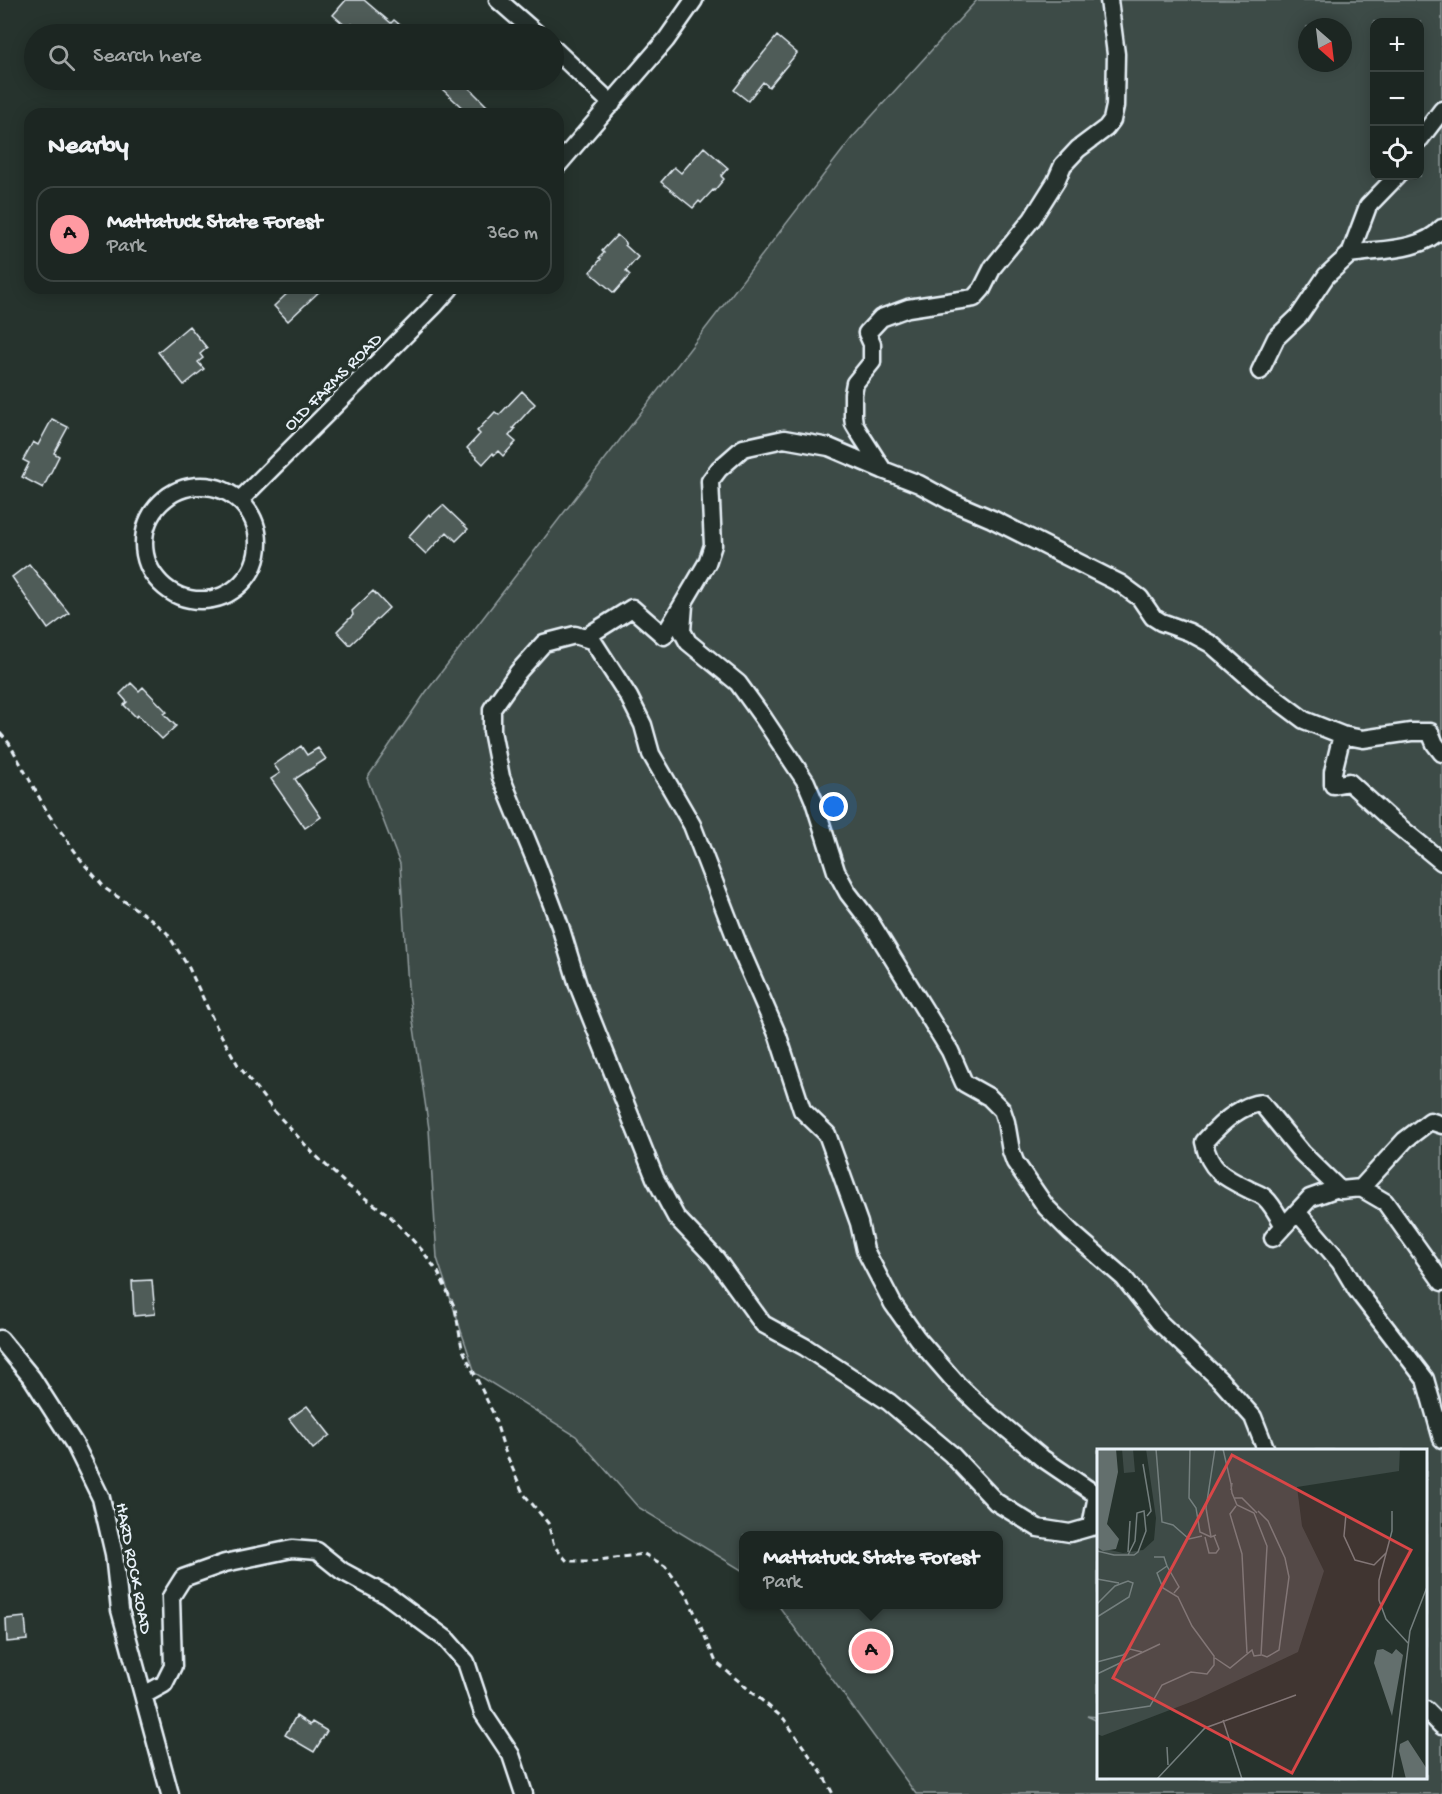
<!DOCTYPE html>
<html lang="en">
<head>
<meta charset="utf-8">
<style>
	:root { --surface:#1c2622; --page:#252e2a; --text:#f1f3f6; --muted:#a0a5a5; --line:#3a4340; --accent:#ff9aa2 }
	body { margin:0; font-family:"Gochi Hand",sans-serif; background:var(--page); color:var(--text) }
	.controls { position:absolute; right:18px; top:18px; display:grid; overflow:hidden; border-radius:12px; box-shadow:0 3px 15px #0003 }
	.controls button { width:54px; height:54px; display:grid; place-items:center; padding:0; border:0; border-bottom:2px solid var(--line); background:var(--surface); color:var(--text); font:30px sans-serif }
	.compass { position:absolute; left:1298px; top:18px; width:54px; height:54px; border-radius:50%; background:var(--surface); box-shadow:0 3px 15px #0003; rotate:152deg }
	.you { position:absolute; left:834px; top:807px; width:21px; height:21px; margin:-15px; border:4px solid #fff; border-radius:50%; background:#1a73e8; box-shadow:0 0 0 9px #1a73e833 }
	.badge { display:grid; place-items:center; width:39px; height:39px; border-radius:50%; background:var(--accent); color:#111; font-size:20px; font-weight:700 }
	.pin { position:absolute; translate:-50% -50%; border:3px solid #fff; box-shadow:0 2px 6px #0006 }
	.popup { position:absolute; left:739px; top:1531px; width:264px; height:78px; box-sizing:border-box; display:grid; place-content:center; border-radius:12px; background:var(--surface); filter:drop-shadow(0 2px 4px #0005); font-size:20px; white-space:nowrap; color:var(--muted) }
	.popup b { font-size:22px; color:var(--text) }
	.popup::after { content:''; position:absolute; left:50%; top:100%; margin-left:-12px; border:12px solid transparent; border-top-color:var(--surface) }
	.list { margin:0; padding:0; list-style:none }
	h2 { display:flex; justify-content:space-between; align-items:center; height:78px; margin:0; padding:0 24px; font-size:26px }
	h2 small { font-size:20px; font-weight:400; color:var(--muted) }
	.list li { display:grid; grid-template-columns:39px 1fr auto; gap:18px; align-items:center; box-sizing:border-box; height:96px; margin:0 12px 12px; padding:0 12px; border:2px solid var(--line); border-radius:18px }
	.list b { display:block; font-size:22px; white-space:nowrap }
	.list p { margin:0; font-size:20px; white-space:nowrap; color:var(--muted) }
	.list em { font-size:20px; font-style:normal; color:var(--muted) }
	.icon { flex:none; width:33px; height:33px; fill:none; stroke:currentColor; stroke-width:2; stroke-linecap:round; stroke-linejoin:round }
	.map { position:relative; flex:none; width:1442px; height:1794px; overflow:hidden }
	.search { position:absolute; background:var(--surface); box-shadow:0 3px 15px #0003; left:24px; top:24px; width:540px; height:66px; display:flex; align-items:center; gap:15px; box-sizing:border-box; padding:0 21px; border-radius:33px; color:var(--muted); font-size:22px }
	.panel { position:absolute; background:var(--surface); box-shadow:0 3px 15px #0003; left:24px; top:108px; width:540px; height:186px; border-radius:18px }
	.map>svg:first-child { display:block }
	.green { fill:#3e4b47; stroke:#939ea0; stroke-width:1.5; fill-rule:evenodd }
	.building { fill:#505c59; stroke:#e8f1f8; stroke-width:1.5 }
	.lines { fill:none; stroke-linecap:round; stroke-linejoin:round }
	.minor-casing { stroke:#e8f1f8; stroke-width:21 }
	.path { stroke:#e8f1f8; stroke-width:3; stroke-dasharray:6 4.5; stroke-linecap:butt }
	.minor { stroke:#26332d; stroke-width:16 }
	.labels { text-anchor:middle; stroke-width:6; stroke-linejoin:round; paint-order:stroke }
	.street-label { font-size:18px; fill:#e8f1f8; stroke:#26332d }
	.inset-road { fill:none; stroke:#747f7e; stroke-width:1.5 }
	.view { fill:#d94647; fill-opacity:0.15; stroke:#d94647; stroke-width:3 }
	.inset-edge { fill:none; stroke:#e8f1f8; stroke-width:3 }
</style>
</head>
<body>
<div class="map">
<svg width="1442" height="1794" viewBox="0 0 1442 1794">
	<rect width="100%" height="100%" fill="#26332d"/>
	<filter id="ink" filterUnits="userSpaceOnUse"><feTurbulence type="fractalNoise" baseFrequency=".0167" numOctaves="2"/><feDisplacementMap in="SourceGraphic" scale="12" xChannelSelector="R" yChannelSelector="G"/><feConvolveMatrix kernelMatrix="1 2 1 2 8 2 1 2 1" color-interpolation-filters="sRGB"/></filter>
	<g filter="url(#ink)">
		<path class="green" d="M977,0H1442V1794H916L778,1605L998,1604V1536H744L743,1571L638,1507L576,1436L475,1373L437,1258L429,1129L408,987L400,864L367,778L426,692L852,138ZM1374,22H1420V176H1374ZM1307,27H1343V63H1307ZM1098,1450H1426V1778H1098V1721L1087,1716L1098,1717Z"/>
		<path class="building" d="M346,0H364L391,23L394,20L411,34H364L352,24L348,28L333,15Z
			M777,36L797,53L769,87L763,82L748,101L734,90Z
			M451,80H461L495,114H469L442,89Z
			M704,147L728,168L721,176L724,179L714,191L713,190L701,203L699,201L693,208L661,182L674,167L681,173Z
			M617,235L626,243L625,245L638,257L626,271L630,275L614,293L590,272L601,259L599,258L604,253L602,251Z
			M293,288H323L288,321L274,306Z
			M189,326L207,348L200,354L203,358L198,362L204,369L184,385L158,352Z
			M522,391L535,404L513,428L515,429L509,436L516,442L503,456L498,451L494,455L493,453L483,464L467,448L480,434L477,431L495,412L499,415Z
			M52,419L68,427L54,453L59,456L43,488L22,477L29,463L23,460L33,442L38,445Z
			M443,505L468,529L456,541L447,532L426,554L408,537L429,514L431,516Z
			M29,564L69,613L48,629L12,577Z
			M373,591L389,608L350,645L337,631L353,615L352,611Z
			M131,683L139,691L143,687L167,712L164,714L176,726L162,739L138,715L136,717L124,705L127,702L120,694Z
			M301,746L307,755L318,748L326,759L295,779L321,817L305,828L271,779L280,773L274,765Z
			M152,1280L155,1314L134,1316L132,1281Z
			M307,1406L330,1435L313,1449L289,1419Z
			M25,1617L27,1640L7,1642L6,1619Z
			M296,1716L310,1725L312,1722L327,1731L314,1752L285,1735Z"/>
		<g class="lines">
			<defs>
				<path id="minor" d="M498,0L537,34
					M1109,0L1116,54L1115,106L1112,120L1106,128L1078,149L1063,165L1056,181L1032,219L993,267L982,289L974,298L908,308L881,318L867,333L872,344V362L855,383L853,394V416L854,424L860,434L883,470L919,484L950,501L992,519L1121,584L1140,598L1153,617L1161,622L1189,632L1211,644L1260,687L1304,720L1342,735L1363,739L1411,732H1430L1435,744L1442,753
					M554,49L612,104
					M1420,139L1442,110
					M558,165L666,40L694,0
					M1350,254C1379,249 1421,252 1442,228
					M1260,371L1276,338L1299,316L1326,276L1350,254L1368,206L1397,176
					M883,470L829,447L784,439L743,448L719,469L710,481L713,545L707,563L664,636L632,608L589,635L629,697L643,725L651,754L692,825L738,944L778,1036L802,1110L827,1134L859,1223L865,1250L893,1304L917,1338L957,1384L984,1410L1042,1458L1098,1496
					M144 543a57 57 0 1 1 114 0a57 57 0 1 1-114 0Z
					M240,500L435,305L450,288
					M684,605L682,631L688,642L738,683L764,719L806,782L814,801L836,871L848,893L871,923L950,1051L964,1083L989,1097L1002,1110L1006,1122L1011,1151L1015,1162L1046,1207L1071,1232L1124,1278L1159,1322L1220,1380L1253,1417L1266,1450
					M591,640L575,635L544,643L518,672L492,709V731L501,777L538,867L560,926L578,985L655,1178L676,1217L716,1259L763,1324L805,1347L889,1402L951,1454L996,1502L1038,1528L1070,1533L1091,1527
					M1342,735L1333,772V785L1349,782L1391,820L1442,862
					M1361,1188L1405,1140L1430,1121L1442,1125
					M1297,1212L1310,1198L1338,1188
					M1284,1226C1279,1218 1273,1205 1265,1198C1261,1194 1253,1192 1248,1189C1225,1178 1209,1170 1204,1142C1218,1126 1239,1105 1261,1103L1302,1153L1338,1188L1341,1190L1361,1188L1385,1202L1442,1282
					M1273,1238L1297,1212L1340,1262L1356,1289L1425,1379L1442,1439
					M0,1339L32,1378L75,1445L101,1498L114,1554L120,1610L170,1794
					M1097,1495L1091,1527L1098,1526
					M144,1695L164,1684L173,1666L171,1597L183,1578L225,1563L292,1549L317,1551L342,1571L388,1596L446,1639L466,1662L483,1713L511,1755L524,1794
					M1426,1710L1442,1726"/>
			</defs>
			<use href="#minor" class="minor-casing"/>
			<path class="path" d="M0,733L9,743L49,815L84,864L106,889L151,919L167,933L189,968L216,1026L238,1065L274,1111L313,1153L348,1186L389,1215L421,1249L438,1272L455,1308L462,1348L493,1413L505,1451L523,1493L548,1523L554,1546L567,1561H592L644,1554L665,1566L687,1595L716,1662L784,1719L823,1775L833,1794"/>
			<use href="#minor" class="minor"/>
		</g>
	</g>
	<g class="labels">
		<g class="street-label">
			<text transform="translate(332 381) rotate(-45)" y="6">OLD FARMS ROAD</text>
			<text transform="translate(135 1568) rotate(79)" y="6">HARD ROCK ROAD</text>
		</g>
	</g>
	<g transform="translate(1097 1449)">
		<rect width="330" height="330" fill="#26332d"/>
		<path d="M25,0H36L38,23L27,24ZM49,0H303L302,22L200,38L205,77L227,122L201,203L99,251L5,287L0,285V98L26,104L46,101L57,91L59,69Z" fill="#3e4b47"/>
		<path d="M0,0H19L21,23L10,75L22,90L19,100L6,102L0,98ZM286,200L295,205L299,200L306,206L295,267L277,214L280,201ZM311,291L330,320V330H309L302,302L303,295Z" fill="#636f6d"/>
		<path class="inset-road" d="M59,0L65,73L76,76L92,90L105,87M93,0L92,49L99,59L103,83L114,88M118,0L109,59L114,88L119,86M126,0L134,35M46,15L54,62L50,67M137,49H145L160,64M139,57L133,65L145,105L150,204M161,62L171,72L188,109L192,128L182,201L170,208L165,206M295,62V82L282,131V151L289,170L311,194M249,65L247,87L258,111L277,116L289,104M108,88L112,104H119L122,100L117,87M0,102L17,106H37L41,103L49,82L47,62L40,64L38,92L31,106M31,103L33,72M70,117L82,138L77,144M0,130L22,134M0,155L18,137L31,132L36,134L32,148L0,168M118,209L133,219L155,201L157,207L164,206L170,97L157,64L140,56L135,44L134,36L135,34L134,41M0,213L26,206L33,200L45,203M0,225L63,195M0,265L53,257L65,236L94,223L110,225L117,216V207L95,177L81,148L66,139L60,124L70,117L67,108H57M126,271L145,330M70,298L71,316M60,330L108,279L199,246M295,330L313,182L330,138"/>
		<path class="view" d="M135,6L314,101L195,324L16,229Z"/>
		<rect width="330" height="330" class="inset-edge"/>
	</g>
</svg>
<div class="controls">
<button>+</button>
<button>−</button>
<button><svg class="icon" aria-label="locate" viewBox="0 0 24 24"><circle cx="12" cy="12" r="6"/><path d="M12 2v4M12 18v4M2 12h4M18 12h4"/></svg></button>
</div>
<svg class="compass" viewBox="-18 -18 36 36"><path d="M0-13l5 13h-10z" fill="#e53935"/><path d="M0 13l5-13h-10z" fill="#a0a5a5"/></svg>
<div class="you"></div>
<div class="pin badge" style="left:871px;top:1651px">A</div>
<div class="popup"><b>Mattatuck State Forest</b>Park</div>
<div class="search"><svg class="icon" aria-label="search" viewBox="0 0 24 24"><circle cx="10" cy="10" r="6"/><path d="M15 15l6 6"/></svg>Search here</div>
<section class="panel">
<h2>Nearby<small></small></h2>
<ul class="list">
<li><span class="badge">A</span><div><b>Mattatuck State Forest</b><p>Park</p></div><em>360 m</em></li>
</ul>
</section>
</div>
</body>
</html>
